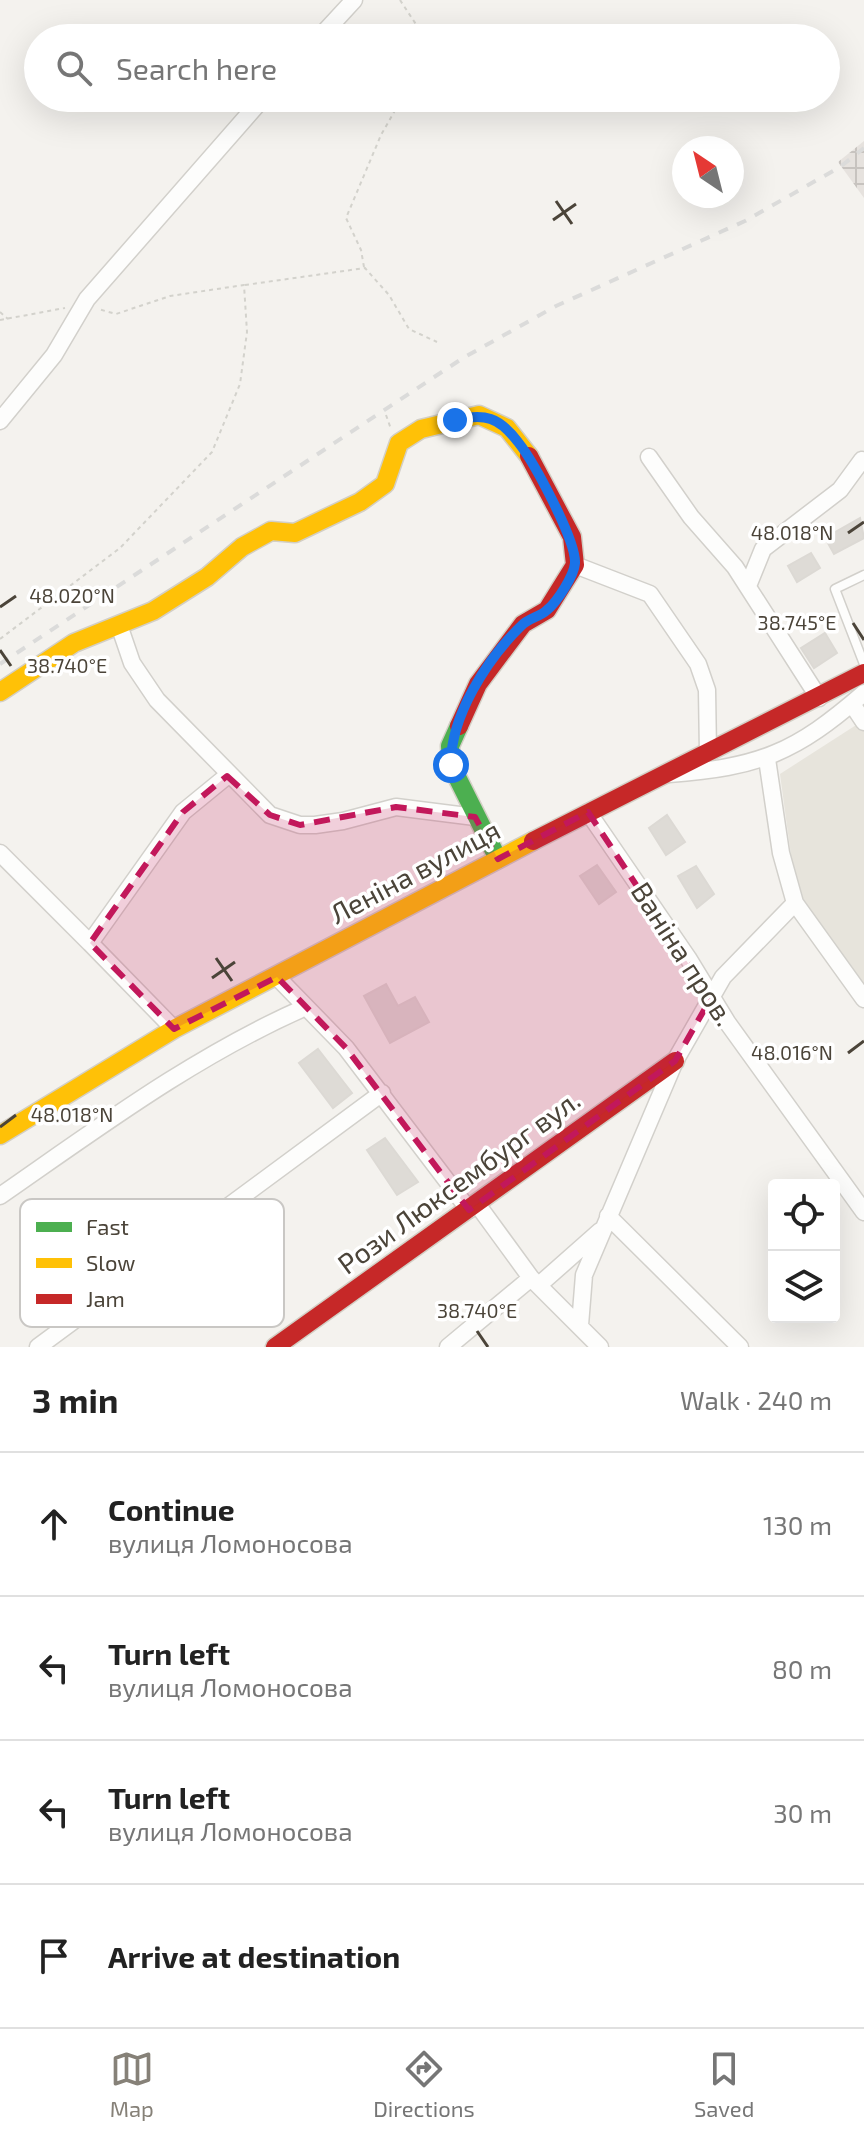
<!DOCTYPE html>
<html lang="en">
<head>
<meta charset="utf-8">
<style>
	:root { --surface:#fff; --page:#f2f2f2; --text:#222; --muted:#767676; --line:#e0e0e0; --accent:#868178 }
	body { margin:0; font-family:"Exo 2",sans-serif; background:var(--page); color:var(--text) }
	.controls { position:absolute; right:24px; bottom:24px; display:grid; overflow:hidden; border-radius:8px; box-shadow:0 8px 32px #0002 }
	.controls button { width:72px; height:72px; display:grid; place-items:center; padding:0; border:0; border-bottom:2px solid var(--line); background:var(--surface); color:var(--text); font:40px sans-serif }
	.compass { position:absolute; left:672px; top:136px; width:72px; height:72px; border-radius:50%; background:var(--surface); box-shadow:0 8px 32px #0002; rotate:325deg }
	.stop { position:absolute; width:24px; height:24px; margin:-18px; border:6px solid #1a73e8; border-radius:50%; background:#fff }
	.stop.end { background:#1a73e8; border-color:#fff; box-shadow:0 2px 8px #0008 }
	.list { margin:0; padding:0; list-style:none }
	h2 { display:flex; justify-content:space-between; align-items:center; height:104px; margin:0; padding:0 32px; font-size:34px }
	h2 small { font-size:26px; font-weight:400; color:var(--muted) }
	.list li { display:grid; grid-template-columns:52px 1fr auto; gap:24px; align-items:center; box-sizing:border-box; height:144px; padding:0 32px; border-top:2px solid var(--line) }
	.list b { display:block; font-size:30px; white-space:nowrap }
	.list p { margin:0; font-size:26px; white-space:nowrap; color:var(--muted) }
	.list em { font-size:26px; font-style:normal; color:var(--muted) }
	.icon { flex:none; width:44px; height:44px; fill:none; stroke:currentColor; stroke-width:2; stroke-linecap:round; stroke-linejoin:round }
	.map { position:relative; flex:none; width:864px; height:1347px; overflow:hidden }
	.search { position:absolute; background:var(--surface); box-shadow:0 8px 32px #0002; left:24px; right:24px; top:24px; height:88px; display:flex; align-items:center; gap:20px; box-sizing:border-box; padding:0 28px; border-radius:44px; color:var(--muted); font-size:30px }
	.sheet { height:680px; background:var(--surface) }
	nav { display:flex; justify-content:space-around; align-items:center; box-sizing:border-box; height:112px; border-top:2px solid var(--line); background:var(--surface); font-size:22px; color:var(--muted) }
	nav a { display:grid; justify-items:center; gap:4px }
	nav .on { color:var(--accent) }
	.map>svg:first-child { display:block }
	.residential { fill:#e7e4dc }
	.industrial { fill:url(#industrial-grid) }
	.building { fill:#dedbd6; stroke:#dcd9d4; stroke-width:2 }
	.lines { fill:none; stroke-linecap:round; stroke-linejoin:round }
	.lane-casing { stroke:#d2d0cb; stroke-width:11 }
	.street-casing { stroke:#d2d0cb; stroke-width:19 }
	.fast-casing { stroke:#d3cfc5; stroke-width:21 }
	.slow-casing { stroke:#d3cfc5; stroke-width:21 }
	.jam-casing { stroke:#d3cfc5; stroke-width:21 }
	.path { stroke:#d3d2cc; stroke-width:2; stroke-dasharray:4 4; stroke-linecap:butt }
	.lane { stroke:#fdfdfc; stroke-width:8 }
	.street { stroke:#fdfdfc; stroke-width:16 }
	.fast { stroke:#4caf50; stroke-width:18 }
	.slow { stroke:#ffc107; stroke-width:18 }
	.jam { stroke:#c62828; stroke-width:18 }
	.rail { stroke:#dbdbda; stroke-width:4; stroke-dasharray:10 10; stroke-linecap:butt }
	.route { stroke:#1a73e8; stroke-width:10 }
	.marked { fill:#c2185b; fill-opacity:0.2; stroke:#c2185b; stroke-width:6; stroke-dasharray:16 10; stroke-linejoin:round }
	.ticks { fill:none; stroke:#4b4439; stroke-width:3 }
	.labels { text-anchor:middle; stroke-width:7; stroke-linejoin:round; paint-order:stroke }
	.street-label { font-size:28px; fill:#4b4439; stroke:#fff }
	.key { fill:#fff; stroke:#c9c7c4; stroke-width:2 }
	.key-label { font-size:22px; fill:#4b4439 }
	.ticks-label { font-size:20px; text-anchor:middle; fill:#4b4439; stroke:#fff; stroke-width:7; stroke-linejoin:round; paint-order:stroke }
</style>
</head>
<body>
<div class="map">
<svg width="864" height="1347" viewBox="0 0 864 1347">
	<defs>
		<pattern id="industrial-grid" width="8" height="8" patternUnits="userSpaceOnUse" patternTransform="scale(2)"><rect width="8" height="8" fill="#e6e2de"/><path d="M0 4h8M4 0v8" fill="none" stroke="#c7c3bf"/></pattern>
	</defs>
	<rect width="100%" height="100%" fill="#f4f2ee"/>
	<path class="residential" d="M864,720V990L797,900L780,774Z"/>
	<path class="industrial" d="M864,141V198L838,162Z"/>
	<path class="building" d="M860,518L864,538L834,554L825,538Z
		M811,553L820,568L797,582L788,566Z
		M825,633L837,653L814,668L801,648Z
		M667,815L685,842L666,855L649,828Z
		M597,865L616,892L599,904L580,876Z
		M696,866L714,894L697,908L678,876Z
		M386,984L398,1006L415,997L429,1022L390,1043L364,996Z
		M318,1049L352,1093L333,1108L299,1063Z
		M385,1138L418,1182L397,1195L367,1150Z"/>
	<g class="lines">
		<defs>
			<path id="lane" d="M864,575L835,589L864,664"/>
			<path id="street" d="M319,38L354,0
				M0,421L54,355L87,299L263,98
				M649,457L691,517L735,567L819,698
				M575,565L650,594L698,664L707,690L708,753
				M748,586L763,549L840,490L862,460
				M119,625L132,663L157,700L270,815L300,825H315L343,821L396,807L475,817
				M852,704L864,722
				M767,759L781,853L795,903L864,999
				M669,774C760,767 795,753 864,693
				M588,812L688,958L727,1022L864,1212
				M0,853L90,943L183,812L227,776
				M90,943L174,1029
				M277,977L346,1048L469,1210
				M0,1196C98,1128 196,1055 306,1007
				M477,1204L531,1278L600,1347
				M608,1216L740,1347
				M539,1285L600,1231
				M580,1325L584,1275L675,1061L723,977L795,903
				M38,1347L382,1093
				M448,1347L531,1278"/>
			<path id="fast" d="M459,726L450,746L451,765L498,859"/>
			<path id="slow" d="M0,692L74,643L153,611L207,577L242,547L271,531L295,533L360,502L385,484L399,443L421,429L479,415L507,428L529,456
				M0,1135L174,1029L533,841"/>
			<path id="jam" d="M459,726L478,684L523,624L547,610L575,565L572,537L529,456
				M533,841L864,673
				M275,1347L675,1061"/>
		</defs>
		<use href="#lane" class="lane-casing"/>
		<use href="#street" class="street-casing"/>
		<use href="#fast" class="fast-casing"/>
		<use href="#slow" class="slow-casing"/>
		<use href="#jam" class="jam-casing"/>
		<path class="path" d="M400,0L425,38
			M364,267L361,250L346,218L381,135L402,98
			M245,285L365,268L389,295L409,329L437,342
			M0,312L8,319
			M0,320L65,308
			M386,415L391,429
			M0,639L120,548L212,452L240,384L247,332L244,285L170,296L116,314L98,309"/>
		<use href="#lane" class="lane"/>
		<use href="#street" class="street"/>
		<use href="#fast" class="fast"/>
		<use href="#slow" class="slow"/>
		<use href="#jam" class="jam"/>
		<path class="rail" d="M0,664L463,358L556,306L745,221L840,167L864,148"/>
	</g>
	<g class="lines">
		<path class="route" d="M451,765C450,717 487,659 521,626C528,618 540,617 547,610C557,602 574,576 575,563C576,540 534,462 518,442C499,417 485,413 455,420"/>
	</g>
	<path class="marked" d="M227,776L270,815L300,825L396,807L475,817L498,859L588,812L711,998L675,1061L469,1210L346,1048L277,977L174,1029L90,943L183,812Z"/>
	<path class="ticks" d="M556,201L572,224M553,220L576,204M848,533L864,522M0,607L16,596M853,623L864,640M0,650L11,666M216,958L232,981M212,978L235,962M848,1053L864,1041M0,1127L16,1115M477,1331L488,1347"/>
	<g class="labels">
		<g class="street-label">
			<text transform="translate(415 872) rotate(-28)" y="10">Леніна вулиця</text>
			<text transform="translate(683 954) rotate(57)" y="10">Ваніна пров.</text>
			<text transform="translate(459 1182) rotate(-36)" y="10">Рози Люксембург вул.</text>
		</g>
	</g>
	<rect x="20" y="1199" width="264" height="128" rx="12" class="key"/>
	<rect x="36" y="1222" width="36" height="10" fill="#4caf50"/>
	<rect x="36" y="1258" width="36" height="10" fill="#ffc107"/>
	<rect x="36" y="1294" width="36" height="10" fill="#c62828"/>
	<g class="key-label">
		<text x="86" y="1235">Fast</text>
		<text x="86" y="1271">Slow</text>
		<text x="86" y="1307">Jam</text>
	</g>
	<g class="ticks-label">
		<text x="792" y="540">48.018°N</text>
		<text x="72" y="603">48.020°N</text>
		<text x="797" y="630">38.745°E</text>
		<text x="67" y="673">38.740°E</text>
		<text x="792" y="1060">48.016°N</text>
		<text x="72" y="1122">48.018°N</text>
		<text x="477" y="1318">38.740°E</text>
	</g>
</svg>
<div class="controls">
<button><svg class="icon" aria-label="locate" viewBox="0 0 24 24"><circle cx="12" cy="12" r="6"/><path d="M12 2v4M12 18v4M2 12h4M18 12h4"/></svg></button>
<button><svg class="icon" aria-label="layers" viewBox="0 0 24 24"><path d="M12 4l9 5-9 5-9-5zM3 14l9 5 9-5"/></svg></button>
</div>
<svg class="compass" viewBox="-18 -18 36 36"><path d="M0-13l5 13h-10z" fill="#e53935"/><path d="M0 13l5-13h-10z" fill="#767676"/></svg>
<div class="stop" style="left:451px;top:765px"></div>
<div class="stop end" style="left:455px;top:420px"></div>
<div class="search"><svg class="icon" aria-label="search" viewBox="0 0 24 24"><circle cx="10" cy="10" r="6"/><path d="M15 15l6 6"/></svg>Search here</div>
</div>
<section class="sheet">
<h2>3 min<small>Walk · 240 m</small></h2>
<ul class="list">
<li><svg class="icon" aria-label="ahead" viewBox="0 0 24 24"><path d="M12 20V5M6 11l6-6 6 6"/></svg><div><b>Continue</b><p>вулиця Ломоносова</p></div><em>130 m</em></li>
<li><svg class="icon" aria-label="left" viewBox="0 0 24 24"><path d="M17 20v-9H6M10 6l-5 5 5 5"/></svg><div><b>Turn left</b><p>вулиця Ломоносова</p></div><em>80 m</em></li>
<li><svg class="icon" aria-label="left" viewBox="0 0 24 24"><path d="M17 20v-9H6M10 6l-5 5 5 5"/></svg><div><b>Turn left</b><p>вулиця Ломоносова</p></div><em>30 m</em></li>
<li><svg class="icon" aria-label="arrive" viewBox="0 0 24 24"><path d="M6 21V4h12l-3 4 3 4H6"/></svg><div><b>Arrive at destination</b></div></li>
</ul>
</section>
<nav>
<a class="on"><svg class="icon" aria-label="map" viewBox="0 0 24 24"><path d="M3 6l6-2 6 2 6-2v14l-6 2-6-2-6 2zM9 4v14M15 6v14"/></svg>Map</a>
<a><svg class="icon" aria-label="directions" viewBox="0 0 24 24"><path d="M12 3l9 9-9 9-9-9zM9 14v-3h6M13 9l2 2-2 2"/></svg>Directions</a>
<a><svg class="icon" aria-label="saved" viewBox="0 0 24 24"><path d="M7 4h10v16l-5-4-5 4z"/></svg>Saved</a>
</nav>
</body>
</html>
